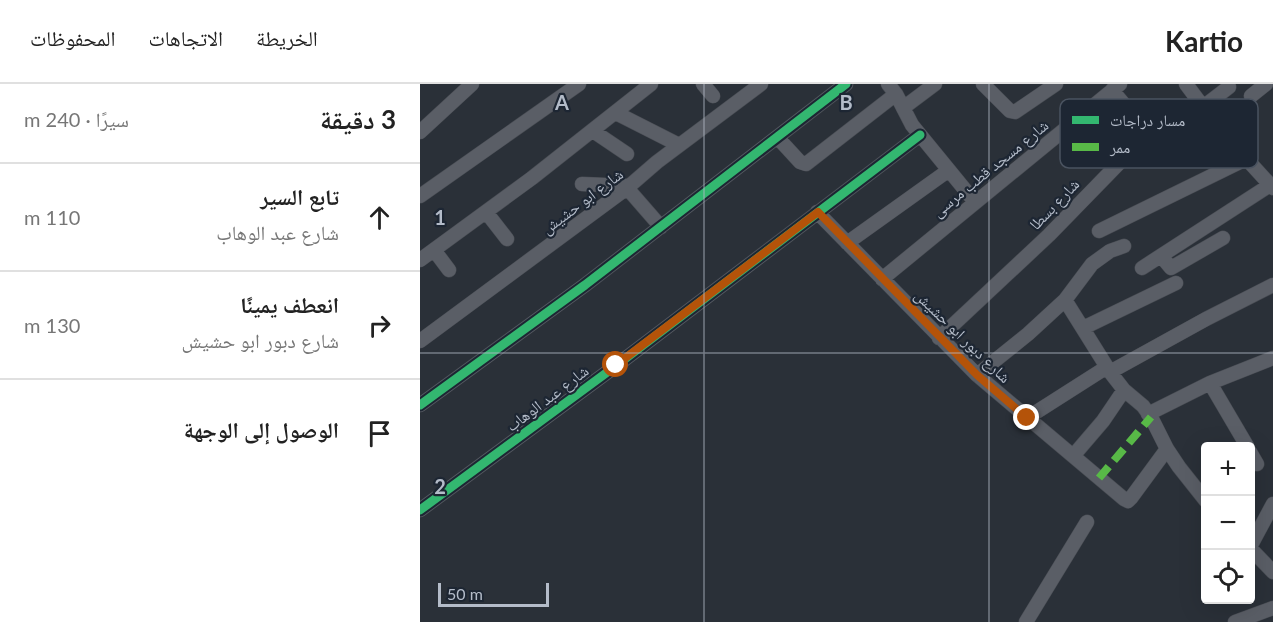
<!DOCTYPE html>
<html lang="ar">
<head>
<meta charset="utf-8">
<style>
	:root { --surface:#fff; --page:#f2f2f2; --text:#222; --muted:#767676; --line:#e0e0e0 }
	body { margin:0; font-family:Lato,"Noto Naskh Arabic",sans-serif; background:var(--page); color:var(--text); direction:rtl }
	.controls { position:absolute; right:18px; bottom:18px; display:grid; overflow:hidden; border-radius:6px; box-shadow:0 6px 24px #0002 }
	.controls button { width:54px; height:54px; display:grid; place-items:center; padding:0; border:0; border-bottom:2px solid var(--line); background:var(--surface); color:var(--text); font:30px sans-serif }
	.scale { position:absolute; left:18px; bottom:15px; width:111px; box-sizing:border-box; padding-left:6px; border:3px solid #b4bcc9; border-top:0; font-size:16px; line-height:21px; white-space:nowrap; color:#b4bcc9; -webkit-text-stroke:4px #1d2633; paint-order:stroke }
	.stop { position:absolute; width:18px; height:18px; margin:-14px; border:4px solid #b45309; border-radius:50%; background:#fff }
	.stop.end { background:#b45309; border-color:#fff; box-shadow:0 2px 6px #0008 }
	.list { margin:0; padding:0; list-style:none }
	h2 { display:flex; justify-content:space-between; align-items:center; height:78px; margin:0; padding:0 24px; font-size:26px }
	h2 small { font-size:20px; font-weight:400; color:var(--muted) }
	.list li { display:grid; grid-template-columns:39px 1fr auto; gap:18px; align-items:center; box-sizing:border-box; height:108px; padding:0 24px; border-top:2px solid var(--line) }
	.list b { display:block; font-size:22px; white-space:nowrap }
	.list p { margin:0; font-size:20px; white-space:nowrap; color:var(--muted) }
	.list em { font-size:20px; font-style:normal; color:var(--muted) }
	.icon { flex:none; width:33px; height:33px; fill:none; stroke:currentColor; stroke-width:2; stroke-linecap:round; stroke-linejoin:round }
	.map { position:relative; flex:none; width:853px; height:538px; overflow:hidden; direction:ltr }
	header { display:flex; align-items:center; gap:36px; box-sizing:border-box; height:84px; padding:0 30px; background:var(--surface); border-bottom:2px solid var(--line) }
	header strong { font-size:28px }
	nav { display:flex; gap:33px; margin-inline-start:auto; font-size:21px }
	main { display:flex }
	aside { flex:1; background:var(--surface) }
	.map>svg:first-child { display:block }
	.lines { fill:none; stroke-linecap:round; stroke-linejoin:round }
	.minor-casing { stroke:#484c53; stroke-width:15 }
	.minor { stroke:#5a5e66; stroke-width:14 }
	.quiet { stroke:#58b947; stroke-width:8; stroke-dasharray:15 8; stroke-linecap:butt }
	.cycleway-casing { stroke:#1d2633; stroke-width:13 }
	.cycleway { stroke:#33b770; stroke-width:9 }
	.route { stroke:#b45309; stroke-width:8 }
	.grid { fill:none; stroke:#b4bcc9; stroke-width:1.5; stroke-opacity:0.55 }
	.labels { text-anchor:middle; stroke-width:4.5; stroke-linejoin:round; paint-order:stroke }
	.street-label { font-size:16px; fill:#b4bcc9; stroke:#1d2633 }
	.key { fill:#1d2633; stroke:#4a5360; stroke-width:1.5 }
	.key-label { font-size:16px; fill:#b4bcc9 }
	.grid-label { font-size:20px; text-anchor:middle; font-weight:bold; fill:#b4bcc9; stroke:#1d2633; stroke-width:4.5; stroke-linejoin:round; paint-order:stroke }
</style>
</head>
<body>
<header>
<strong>Kartio</strong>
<nav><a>الخريطة</a><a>الاتجاهات</a><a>المحفوظات</a></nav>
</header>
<main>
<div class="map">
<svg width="853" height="538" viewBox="0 0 853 538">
	<rect width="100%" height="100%" fill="#2a3038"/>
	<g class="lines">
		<defs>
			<path id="minor" d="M283,0L293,12
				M468,0L476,10L492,41L555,118
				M563,0L590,27L595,28L636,0
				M766,0L801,47L853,104
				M692,6L713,31
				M831,12L846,0
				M783,23L809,3
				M483,24L515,0
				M196,29L259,61
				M652,38L674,61
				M173,47L207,70
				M0,48L52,0
				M357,53L380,78L386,80L476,10
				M162,100L209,102
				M207,104L241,143
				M0,112L159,0
				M66,128L87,155
				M397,128L557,291L704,415L708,417L711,414L747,365
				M679,147L826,75
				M427,159L529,86
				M14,166L29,186
				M741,172L751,184L803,154
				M0,176L112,94L231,0
				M722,184L850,101
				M462,195L700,0
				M645,216L690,288L704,306L723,322L731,333L747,365L759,383L786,417
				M663,244L756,199
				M519,254L629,151L702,76L779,17
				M0,257L207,104L237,78L341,0
				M690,288L786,235L853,201
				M557,291L608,250L645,216L672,180L690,167L704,162
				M790,299L827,362
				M0,321L165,201L426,0
				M728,330L790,299L853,274
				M607,334L687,283
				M830,368L837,380
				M653,372L683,337L704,306
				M0,426L197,281L500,51
				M830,463L853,420
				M830,464L853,488
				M606,538L667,438
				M815,538L853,524"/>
		</defs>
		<use href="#minor" class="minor-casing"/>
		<use href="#minor" class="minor"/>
		<path class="quiet" d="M679,394L731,333"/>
		<defs>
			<path id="cycleway" d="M0,321L165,201L426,0
				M0,426L197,281L500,51"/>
		</defs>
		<use href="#cycleway" class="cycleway-casing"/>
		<use href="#cycleway" class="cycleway"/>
	</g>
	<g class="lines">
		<path class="route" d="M196,281L398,128L557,291L607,334"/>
	</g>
	<path class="grid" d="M284,0V538M569,0V538M0,269H853"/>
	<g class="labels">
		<g class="street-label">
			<text transform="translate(570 84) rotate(-39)" y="6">شارع مسجد قطب مرسى</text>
			<text transform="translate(162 117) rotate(-37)" y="6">شارع ابو حشيش</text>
			<text transform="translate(634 120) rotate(-46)" y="6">شارع بسطا</text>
			<text transform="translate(543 252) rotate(44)" y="6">شارع دبور ابو حشيش</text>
			<text transform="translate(127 314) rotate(-37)" y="6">شارع عبد الوهاب</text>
		</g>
	</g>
	<rect x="640" y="15" width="198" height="69" rx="9" class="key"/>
	<rect x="652" y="32" width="27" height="8" fill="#33b770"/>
	<rect x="652" y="59" width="27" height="8" fill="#58b947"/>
	<g class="key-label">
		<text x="690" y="42">مسار دراجات</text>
		<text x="690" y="69">ممر</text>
	</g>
	<g class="grid-label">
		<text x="142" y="26">A</text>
		<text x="426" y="26">B</text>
		<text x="20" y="141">1</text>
		<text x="20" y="410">2</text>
	</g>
</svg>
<div class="controls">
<button>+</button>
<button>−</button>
<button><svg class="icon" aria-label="locate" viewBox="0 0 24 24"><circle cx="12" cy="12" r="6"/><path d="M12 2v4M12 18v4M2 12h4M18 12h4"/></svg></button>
</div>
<div class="scale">50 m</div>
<div class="stop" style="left:196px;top:281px"></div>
<div class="stop end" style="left:607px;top:334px"></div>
</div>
<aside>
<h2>3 دقيقة<small>سيرًا · 240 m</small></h2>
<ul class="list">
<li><svg class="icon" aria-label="ahead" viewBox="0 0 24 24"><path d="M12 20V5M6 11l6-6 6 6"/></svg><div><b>تابع السير</b><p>شارع عبد الوهاب</p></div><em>110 m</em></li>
<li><svg class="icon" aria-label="right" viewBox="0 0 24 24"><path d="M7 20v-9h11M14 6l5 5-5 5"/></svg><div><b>انعطف يمينًا</b><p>شارع دبور ابو حشيش</p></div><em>130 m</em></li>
<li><svg class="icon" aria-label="arrive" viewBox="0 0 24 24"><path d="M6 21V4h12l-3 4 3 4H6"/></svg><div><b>الوصول إلى الوجهة</b></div></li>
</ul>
</aside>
</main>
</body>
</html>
